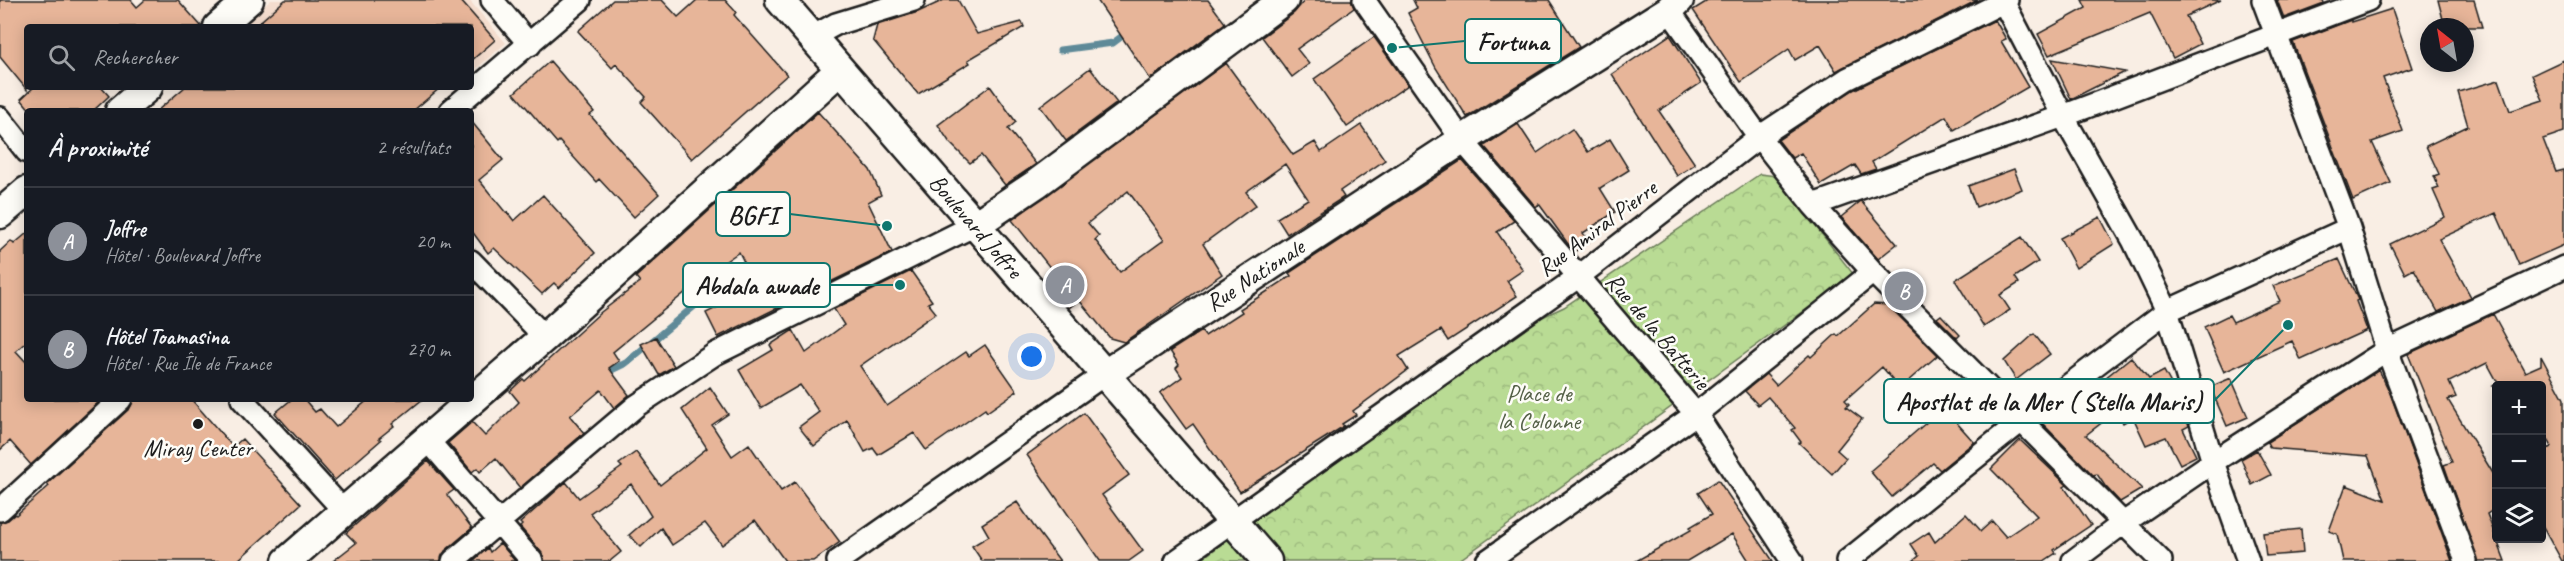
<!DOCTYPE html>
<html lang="fr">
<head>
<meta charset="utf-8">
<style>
	:root { --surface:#171b24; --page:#242831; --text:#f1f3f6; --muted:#9ea1a6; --line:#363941; --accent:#8c9099 }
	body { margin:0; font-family:Caveat,sans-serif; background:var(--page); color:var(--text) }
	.controls { position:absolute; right:18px; bottom:18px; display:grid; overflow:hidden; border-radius:6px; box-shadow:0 3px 15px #0003 }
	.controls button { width:54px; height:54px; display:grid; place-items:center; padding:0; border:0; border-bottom:2px solid var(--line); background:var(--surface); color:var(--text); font:30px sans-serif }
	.compass { position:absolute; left:2420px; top:18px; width:54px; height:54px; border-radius:50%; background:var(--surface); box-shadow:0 3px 15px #0003; rotate:329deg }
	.you { position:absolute; left:1032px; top:357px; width:21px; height:21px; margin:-15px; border:4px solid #fff; border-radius:50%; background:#1a73e8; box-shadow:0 0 0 9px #1a73e833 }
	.badge { display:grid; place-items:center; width:39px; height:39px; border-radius:50%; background:var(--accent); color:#fff; font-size:20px; font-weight:700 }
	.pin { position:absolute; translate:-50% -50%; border:3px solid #fff; box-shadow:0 2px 6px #0006 }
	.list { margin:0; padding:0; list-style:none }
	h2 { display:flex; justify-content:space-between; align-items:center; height:78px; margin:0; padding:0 24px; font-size:26px }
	h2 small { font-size:20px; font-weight:400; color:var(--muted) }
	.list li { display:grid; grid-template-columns:39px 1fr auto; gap:18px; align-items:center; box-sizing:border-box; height:108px; padding:0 24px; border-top:2px solid var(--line) }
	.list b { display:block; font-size:22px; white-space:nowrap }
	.list p { margin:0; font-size:20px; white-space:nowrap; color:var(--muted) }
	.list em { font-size:20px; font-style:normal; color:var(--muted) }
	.icon { flex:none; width:33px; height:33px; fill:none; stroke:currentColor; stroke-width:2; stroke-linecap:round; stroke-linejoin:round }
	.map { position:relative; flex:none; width:2564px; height:561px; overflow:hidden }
	.search { position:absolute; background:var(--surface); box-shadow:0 3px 15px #0003; left:24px; top:24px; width:450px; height:66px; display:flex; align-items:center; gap:15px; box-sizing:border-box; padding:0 21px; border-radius:6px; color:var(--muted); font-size:22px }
	.panel { position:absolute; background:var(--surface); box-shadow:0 3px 15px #0003; left:24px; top:108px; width:450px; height:294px; border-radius:6px }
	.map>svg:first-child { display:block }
	.built { fill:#f4ddce }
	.park { fill:url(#park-crowns); stroke:#6a7c58; stroke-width:1.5 }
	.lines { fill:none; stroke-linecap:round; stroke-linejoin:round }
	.stream { stroke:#5e8a98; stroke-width:7 }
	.building { fill:#e7b599; stroke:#1c1c1c; stroke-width:1.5; fill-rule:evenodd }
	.street-casing { stroke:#1c1c1c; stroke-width:26 }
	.secondary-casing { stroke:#1c1c1c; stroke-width:33 }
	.street { stroke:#fdfcf7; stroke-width:21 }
	.secondary { stroke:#fdfcf7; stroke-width:28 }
	.poi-dot { fill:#1c1c1c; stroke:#fdfcf7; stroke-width:2 }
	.labels { text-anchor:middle; stroke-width:5; stroke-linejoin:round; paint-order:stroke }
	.street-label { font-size:24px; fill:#1c1c1c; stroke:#fdfcf7 }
	.park-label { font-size:24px; fill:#535f46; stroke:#fdfcf7 }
	.poi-label { font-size:24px; fill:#1c1c1c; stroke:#fdfcf7 }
	.leader { fill:none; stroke:#0f766e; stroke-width:2 }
	.callout-dot { fill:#0f766e; stroke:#fdfcf7; stroke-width:2 }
	.callout { fill:#fdfcf7; stroke:#0f766e; stroke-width:2 }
	.callout-label { font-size:26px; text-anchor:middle; font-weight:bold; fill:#1c1c1c }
</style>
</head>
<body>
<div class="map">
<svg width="2564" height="561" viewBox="0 0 2564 561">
	<defs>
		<pattern id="park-crowns" width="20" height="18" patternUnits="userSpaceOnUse" patternTransform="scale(1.5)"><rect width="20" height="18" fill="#b9db94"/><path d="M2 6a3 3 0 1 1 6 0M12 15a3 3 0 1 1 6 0" fill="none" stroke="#9ebb7f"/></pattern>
	</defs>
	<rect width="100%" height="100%" fill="#f9eee4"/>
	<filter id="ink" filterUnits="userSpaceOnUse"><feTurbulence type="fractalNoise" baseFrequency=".0167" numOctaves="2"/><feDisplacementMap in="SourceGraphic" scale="12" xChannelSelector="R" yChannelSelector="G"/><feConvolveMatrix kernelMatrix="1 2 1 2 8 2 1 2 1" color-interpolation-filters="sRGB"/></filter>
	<g filter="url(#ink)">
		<path class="built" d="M271,0H469L506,43L471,73V27H240Z"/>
		<path class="park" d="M1760,174L1776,176L1854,275L1458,561H1199L1506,334L1564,307Z"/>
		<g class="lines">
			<path class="stream" d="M1060,50L1113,43L1129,31
				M603,374L626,363L752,258"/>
		</g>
		<path class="building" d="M0,0H131L137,7L145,0H178L202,27H27V90L0,57Z
			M285,0H460L495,40L471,61V27H254Z
			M613,0H662L678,17L697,0H725L736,12L734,15L787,75L692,159L641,102L646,97L616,64L612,68L578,31Z
			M944,0H958L977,34L1022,22L1024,27L968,60L970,63L918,94L873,40L877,25L918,12Z
			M1097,0H1208L1225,23L1150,79Z
			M1305,0H1351L1354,8L1297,49L1309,64L1292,77L1262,37L1294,13Z
			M1413,0H1549L1579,47L1467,117L1436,68L1408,13L1417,8Z
			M1709,0H1978L1836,71L1820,45L1795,60L1789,49L1741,82L1693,10Z
			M2082,0H2221L2186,16L2200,44L2173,58L2150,13L2049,55L2038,34L2086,8Z
			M2277,0H2323L2324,3L2284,18Z
			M2438,0H2474L2482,27H2445Z
			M2392,9L2412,68L2383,78L2403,131L2372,142L2391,183L2353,200L2293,42L2351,20V22Z
			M1995,20L2006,39L2001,41L2028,87L1954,130L1946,116L1872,162L1876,169L1861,174L1855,165L1821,185L1801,153L1792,158L1778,140L1853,90Z
			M1670,35L1701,83L1659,111L1695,164L1677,176L1612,74Z
			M1374,37L1408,85L1347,127L1314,79Z
			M2052,59L2125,72L2071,99Z
			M2564,60V132L2543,139L2556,172L2564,170V245L2519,265L2496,213L2439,239L2471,297L2438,312L2414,269L2405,274L2390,244L2445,217L2433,190L2439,188L2434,176L2439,174L2426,146L2468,126L2458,92L2499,80L2510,111L2543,100L2532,75Z
			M550,61L594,112L590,115L659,194L634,217L599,179L596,182L559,141L557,143L514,93Z
			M1226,63L1293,155L1315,142L1321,152L1361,125L1385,160L1340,191L1344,197L1287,234L1277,218L1308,199L1285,164L1246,192L1256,205L1203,244L1222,274L1124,342L1110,338L1079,300L1069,308L1047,282L1056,275L1012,220ZM1128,191L1164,240L1120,272L1095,240L1099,236L1088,223Z
			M1090,68L1117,103L1066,141L1040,106Z
			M990,86L1016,122L1008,129L1036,164L1005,185L981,155L970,163L950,143L938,125Z
			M34,87H101L109,96L93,111H31L21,99Z
			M185,87H441L413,111H157Z
			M818,112L870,170L881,195L868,202L892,252L718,337L706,313L757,288L739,252L710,272L613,352L619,361L609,368L629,395L614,408L601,390L570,416L584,433L520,488L496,458L480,472L477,468L472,472L448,443L472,422L485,436L519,402L510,391L523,379L525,381L601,312L640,282L636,277Z
			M471,121L503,160L479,180L506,213L507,212L514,221L543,195L595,253L559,288L554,283L542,294L494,248L488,253L471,230Z
			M1518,124L1537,153L1572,129L1588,152L1610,139L1629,170L1600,188L1615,212L1583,233L1589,242L1574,252L1539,204L1536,207L1484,146Z
			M1462,160L1514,221L1497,232L1523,270L1507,281L1517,296L1448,341L1441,330L1399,356L1408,370L1353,411L1356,415L1342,424L1344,426L1240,492L1193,424L1186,429L1160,393L1182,377L1176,368L1179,365L1170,351L1201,331L1205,336L1242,312L1240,309L1291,276L1289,273Z
			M2014,169L2022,189L1976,207L1968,186Z
			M1861,201L1897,244L1878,259L1841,217Z
			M2100,217L2114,244L2076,268L2060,238Z
			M27,233V341L16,351L27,363V399H102L31,465L10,441L0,450V251L11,241L14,244Z
			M2022,237L2038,262L2015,277L2019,283L2000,295L2010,310L1984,327L1955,280Z
			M2339,259L2358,300L2356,301L2367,330L2301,360L2292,341L2224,372L2204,327L2229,315L2233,322L2280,301L2273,286Z
			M911,271L932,301L928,303L936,313L860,366L887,406L966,352L969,356L985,345L1017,391L987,412L985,409L926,450L914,433L878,455L873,448L865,452L847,420L814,446L799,427L819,412L800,385L761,408L739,370L773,350L770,345L793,330L806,353L844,325L834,309Z
			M1874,304L1888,305L1938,355L1900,388L1882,367L1845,400L1849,404L1846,407L1862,419L1837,450L1846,458L1832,474L1799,443L1801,442L1792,430L1795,428L1768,397L1758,405L1745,391L1766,374L1776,385L1809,355L1811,357L1836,334L1838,336Z
			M2493,314L2525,372L2541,365V356L2564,399V561H2562L2541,523V452L2551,447L2541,428V386H2493L2498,383L2487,363L2449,382L2456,397L2448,400L2496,478V508L2487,514L2505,561H2478L2444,465L2452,462L2408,354Z
			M1941,315L1960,335L1957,338L1937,318Z
			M2034,334L2050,354L2016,380L2004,361Z
			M656,337L674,366L659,375L641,344Z
			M2131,357L2149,379L2164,371L2176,393L2174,394L2189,426L2183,429L2196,456L2180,464L2166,437L2146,445L2133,417L2123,423L2117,411L2086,435L2142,489L2120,502L2105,486L2097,474L2093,475L2042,423L2051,414L2055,418L2067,406L2069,407Z
			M2379,370L2390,393L2452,561H2343L2337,534L2329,531L2346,485L2385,500L2368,456L2270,448L2267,442Z
			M2231,378L2248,417L2227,426L2210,387Z
			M710,387L728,414L712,425L732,456L749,444L781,491L795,482L840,542L813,561H785L755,520L722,545L705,523L672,545L661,528L641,547L629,535L651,516L631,484L590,513L621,552L610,561H544L542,553L520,527L522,525L520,523L566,482L579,498L622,467L619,464L636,452L660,485L707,448L682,410Z
			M133,399H191L233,447L242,439L301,504L237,561H0V522L8,520L15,514L16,515L49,486L47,484L130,408Z
			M292,399H304L315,412L320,409L336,427L369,399H423L392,424L394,426L379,438L381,440L335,480L275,413Z
			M1945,399L1962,419L1957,423L1974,442L1940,470L1933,463L1892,497L1870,471L1927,422L1924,418Z
			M1084,413L1129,475L1102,495L1143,551L1129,561H1100L1027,455Z
			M2020,440L2067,485L2064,487L2091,525L2054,550L2056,553L2044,561H1913L1919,556L1911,544L1929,532L1935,542L1966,514L1981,531L1992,521L2006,537L2037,516L1991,469Z
			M2257,450L2271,475L2252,485L2241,459Z
			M428,461L454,490L447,495L472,528L445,551L441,561H333L356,543L346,533Z
			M1718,480L1773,561H1749L1732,534L1687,561H1636L1691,530L1690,527L1712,514L1698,493Z
			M1017,502L1033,525L1060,561H982L972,546L989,536L982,524Z
			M2301,529L2303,553L2266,556L2263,533Z
			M500,543L515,561H473L488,548L490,552Z"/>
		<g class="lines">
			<defs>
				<path id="street" d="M492,0L530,45
					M1364,0L1462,140L1696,414L1792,561
					M2263,0L2349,228L2387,350L2466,561
					M2003,1L2063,116L2133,240L2167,311L2213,462L2248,561
					M1669,10L1759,137L1813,205L1873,272L2161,561
					M812,37L836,24L914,0
					M450,111L580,0
					M0,118L27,152
					M1813,205L2063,116L2368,0
					M471,261L545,337
					M242,399L345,512
					M426,438L532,561
					M0,510L121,399
					M453,561L636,406L715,354L975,225
					M838,561L1105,374
					M1176,561L1578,277L1759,137L1847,79L2007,0
					M1487,561L1696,414L1873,272
					M1847,561L2020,422L2167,311L2349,228
					M2073,561L2122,524L2213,462L2387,350L2564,267"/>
				<path id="secondary" d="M780,0L1267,561
					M218,27L249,0
					M120,111L148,87
					M0,214L27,191
					M975,225L1036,184L1284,0
					M1105,374L1462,140L1669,10L1679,0
					M287,561L545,337L840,70"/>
			</defs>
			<use href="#street" class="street-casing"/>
			<use href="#secondary" class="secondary-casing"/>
			<use href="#street" class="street"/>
			<use href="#secondary" class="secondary"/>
		</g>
	</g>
	<circle class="poi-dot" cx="198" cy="424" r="6"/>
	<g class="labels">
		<g class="street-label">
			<text transform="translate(976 226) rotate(49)" y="8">Boulevard Joffre</text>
			<text transform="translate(1597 228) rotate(-37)" y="8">Rue Amiral Pierre</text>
			<text transform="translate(1255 275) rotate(-33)" y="8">Rue Nationale</text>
			<text transform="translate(1658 331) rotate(49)" y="8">Rue de la Batterie</text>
		</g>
		<g class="park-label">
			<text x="1539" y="401">Place de<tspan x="1539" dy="28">la Colonne</tspan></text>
		</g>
		<g class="poi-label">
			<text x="198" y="456">Miray Center</text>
		</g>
	</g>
	<path class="leader" d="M1392 48L1465 41M887 226L790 214M900 285L830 285M2288 325L2214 401"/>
	<g class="callout-dot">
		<circle cx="1392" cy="48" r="6"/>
		<circle cx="887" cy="226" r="6"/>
		<circle cx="900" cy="285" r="6"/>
		<circle cx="2288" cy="325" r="6"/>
	</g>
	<g class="callout">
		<rect x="1465" y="19" width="96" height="44" rx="6"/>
		<rect x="716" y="192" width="74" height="44" rx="6"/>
		<rect x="683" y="263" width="147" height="44" rx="6"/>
		<rect x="1884" y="379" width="330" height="44" rx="6"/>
	</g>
	<g class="callout-label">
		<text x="1513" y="50">Fortuna</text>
		<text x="753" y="224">BGFI</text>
		<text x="757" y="294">Abdala awade</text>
		<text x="2049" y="410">Apostlat de la Mer ( Stella Maris)</text>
	</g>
</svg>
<div class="controls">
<button>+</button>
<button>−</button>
<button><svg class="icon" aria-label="layers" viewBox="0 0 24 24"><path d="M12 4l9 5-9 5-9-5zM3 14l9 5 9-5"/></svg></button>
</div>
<svg class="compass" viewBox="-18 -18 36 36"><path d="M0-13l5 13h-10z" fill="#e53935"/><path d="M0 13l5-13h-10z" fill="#9ea1a6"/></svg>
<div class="you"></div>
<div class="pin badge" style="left:1065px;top:285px">A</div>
<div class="pin badge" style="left:1904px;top:291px">B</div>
<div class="search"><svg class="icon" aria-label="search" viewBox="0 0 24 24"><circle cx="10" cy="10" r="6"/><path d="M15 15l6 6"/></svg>Rechercher</div>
<section class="panel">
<h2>À proximité<small>2 résultats</small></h2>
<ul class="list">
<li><span class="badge">A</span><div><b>Joffre</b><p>Hôtel · Boulevard Joffre</p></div><em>20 m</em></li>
<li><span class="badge">B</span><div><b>Hôtel Toamasina</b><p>Hôtel · Rue Île de France</p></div><em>270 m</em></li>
</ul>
</section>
</div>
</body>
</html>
